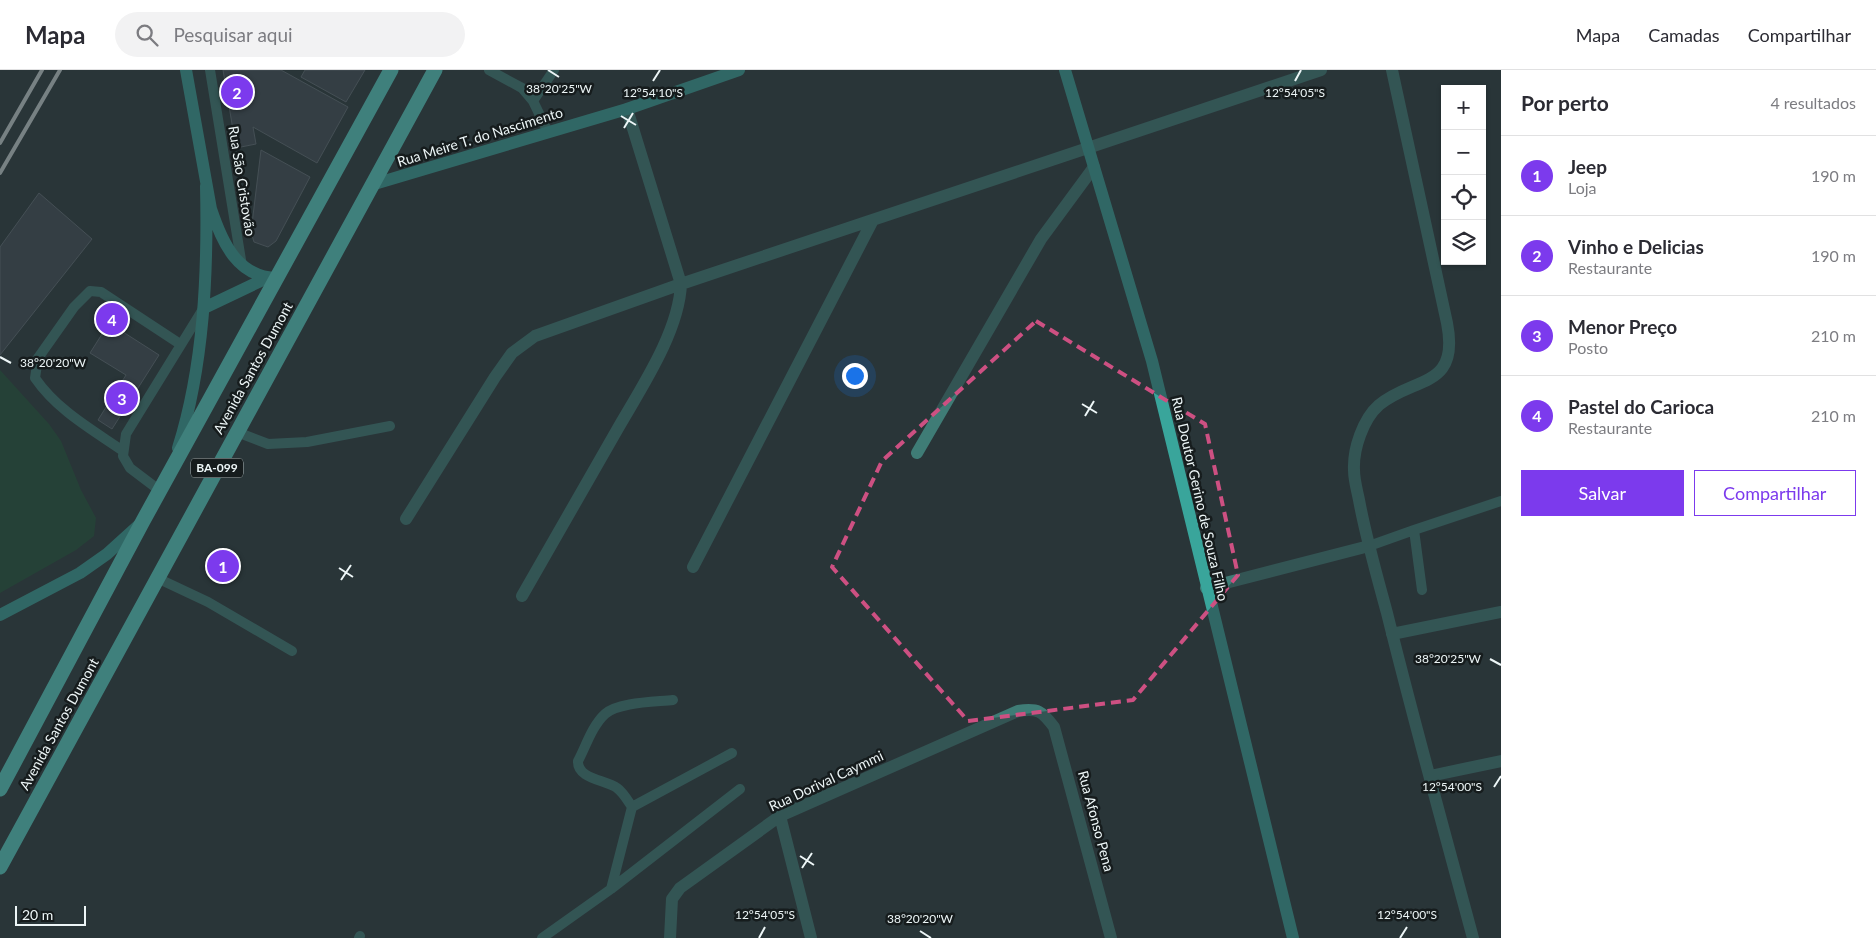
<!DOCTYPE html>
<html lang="pt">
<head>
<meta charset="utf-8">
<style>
	:root { --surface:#fff; --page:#f2f2f3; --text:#2b2b33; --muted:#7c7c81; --line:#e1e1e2; --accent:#7c3aed }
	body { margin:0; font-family:Lato,sans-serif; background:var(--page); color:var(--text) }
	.controls { position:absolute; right:15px; top:15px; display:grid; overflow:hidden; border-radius:0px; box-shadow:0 1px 4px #0004 }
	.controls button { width:45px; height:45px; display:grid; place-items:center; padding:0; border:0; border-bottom:1px solid var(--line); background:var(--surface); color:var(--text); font:25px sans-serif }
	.scale { position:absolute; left:15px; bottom:12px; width:71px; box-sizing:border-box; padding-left:5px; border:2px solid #edf6f7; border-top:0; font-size:14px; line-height:18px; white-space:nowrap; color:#edf6f7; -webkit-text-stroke:4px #161c1d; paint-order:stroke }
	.you { position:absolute; left:854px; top:305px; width:18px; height:18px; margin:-12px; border:4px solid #fff; border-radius:50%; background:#1a73e8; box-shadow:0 0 0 8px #1a73e833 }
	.badge { display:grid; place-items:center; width:32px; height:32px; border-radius:50%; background:var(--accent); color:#fff; font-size:16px; font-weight:700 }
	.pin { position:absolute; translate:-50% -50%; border:2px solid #fff; box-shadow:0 1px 5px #0006 }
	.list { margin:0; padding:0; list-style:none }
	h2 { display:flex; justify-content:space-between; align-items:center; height:65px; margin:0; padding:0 20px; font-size:21px }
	h2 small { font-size:16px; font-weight:400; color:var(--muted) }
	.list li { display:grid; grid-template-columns:32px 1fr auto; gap:15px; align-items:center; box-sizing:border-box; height:80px; padding:0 20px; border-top:1px solid var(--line) }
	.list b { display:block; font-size:19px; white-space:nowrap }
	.list p { margin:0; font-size:16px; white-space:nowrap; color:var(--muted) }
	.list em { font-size:16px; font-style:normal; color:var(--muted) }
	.actions { display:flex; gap:10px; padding:15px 20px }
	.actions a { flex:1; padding:11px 0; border:1px solid var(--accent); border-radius:0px; text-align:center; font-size:18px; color:var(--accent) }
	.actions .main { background:var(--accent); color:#fff }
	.icon { flex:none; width:28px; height:28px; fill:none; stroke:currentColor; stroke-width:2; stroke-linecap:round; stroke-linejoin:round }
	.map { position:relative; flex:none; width:1501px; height:868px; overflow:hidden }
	header { display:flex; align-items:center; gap:30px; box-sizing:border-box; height:70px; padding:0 25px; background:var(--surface); border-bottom:1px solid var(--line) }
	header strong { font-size:24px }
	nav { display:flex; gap:28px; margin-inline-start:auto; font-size:18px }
	.search { width:350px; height:45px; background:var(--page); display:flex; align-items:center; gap:12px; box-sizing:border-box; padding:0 18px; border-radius:28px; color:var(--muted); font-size:19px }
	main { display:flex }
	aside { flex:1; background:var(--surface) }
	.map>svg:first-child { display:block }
	.green { fill:#205137 }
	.building { fill:#414b53; stroke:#656f77 }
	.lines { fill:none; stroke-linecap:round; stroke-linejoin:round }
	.lane { stroke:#3f7c76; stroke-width:10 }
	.street { stroke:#3f7c76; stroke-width:12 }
	.secondary { stroke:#39a59b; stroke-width:12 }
	.highway { stroke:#59dccf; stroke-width:15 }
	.rail { stroke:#d4ddde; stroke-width:4 }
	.marked { fill:none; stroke:#cd5082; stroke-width:4; stroke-dasharray:10 6; stroke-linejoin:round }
	.ticks { fill:none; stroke:#edf6f7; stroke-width:2 }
	.labels { text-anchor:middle; stroke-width:5; stroke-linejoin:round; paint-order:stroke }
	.shield { fill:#161c1d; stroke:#acb5b6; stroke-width:1 }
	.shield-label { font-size:12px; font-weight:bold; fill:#edf6f7 }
	.street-label { font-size:14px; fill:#edf6f7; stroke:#161c1d }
	.ticks-label { font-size:12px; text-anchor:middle; fill:#edf6f7; stroke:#161c1d; stroke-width:5; stroke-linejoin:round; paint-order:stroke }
</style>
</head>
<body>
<header>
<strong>Mapa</strong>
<div class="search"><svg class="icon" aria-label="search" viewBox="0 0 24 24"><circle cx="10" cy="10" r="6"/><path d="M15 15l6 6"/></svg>Pesquisar aqui</div>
<nav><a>Mapa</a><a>Camadas</a><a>Compartilhar</a></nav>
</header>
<main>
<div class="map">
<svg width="1501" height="868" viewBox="0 0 1501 868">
	<rect width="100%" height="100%" fill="#293538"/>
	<path class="green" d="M0,300L49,354L61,371L81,420L96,448L94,466L76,480L0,523Z"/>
	<path class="building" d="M223,0H281L348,37L317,93L253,57L256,74L236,78Z
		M305,0H365L346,32L301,7Z
		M261,80L310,107L276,171L268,177L254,172L251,162Z
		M39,123L92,169L0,285V177Z
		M109,253L159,285L112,359L98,350L126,305L90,283Z"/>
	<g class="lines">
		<path class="lane" d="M210,0L242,196
			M489,0L522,18L533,31L548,62
			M533,31L554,0
			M237,362L268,374L307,372L390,356
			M123,381C91,359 57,340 35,308L38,288L74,237L90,221L101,222L180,274
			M159,420L130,398L123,386L126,364L203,239
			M1414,460L1501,431
			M1369,476L1414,460L1422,520
			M157,508L208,532L292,581
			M632,737L732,683
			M611,819L632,737C628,731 623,722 617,718C606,710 577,709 578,691C586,676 592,656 605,644C618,632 656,632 673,630
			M359,868L360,866
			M542,868L611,819L740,719"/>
		<path class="street" d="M1392,0L1447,253C1460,319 1414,306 1379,335C1363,349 1353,379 1354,400C1354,410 1357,420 1359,430C1366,468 1377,506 1387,543C1414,652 1444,760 1473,868
			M917,383L1041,169L1094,97
			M406,449L495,307L512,283L535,266L681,214L1321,0
			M693,497L873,150
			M1206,518L1369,476
			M522,526C554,470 586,415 617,360C641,318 679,262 681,214L627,39
			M1392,564L1501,542
			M1430,706L1501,691
			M780,746L811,868
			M670,868L672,829L680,818L780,746L1018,641C1038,638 1042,641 1054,657L1111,868"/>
		<path class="secondary" d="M186,0L211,139C222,172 237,207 277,208
			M1065,0L1152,291L1293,868
			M371,115L627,39L739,0
			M204,238L267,208
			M178,378C204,296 208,202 206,116
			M0,545L80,503L107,484L139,455"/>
		<path class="highway" d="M0,719L143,451L391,0
			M0,797L435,0"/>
		<path class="rail" d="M0,73L42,0
			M0,103L60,0"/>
	</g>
	<path d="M0 0H1501V868H0ZM1036,251L1205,354L1238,505L1133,630L968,651L832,497L882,391Z" fill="#293538" fill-opacity=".55" fill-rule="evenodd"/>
	<path class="marked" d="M1036,251L1205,354L1238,505L1133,630L968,651L832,497L882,391Z"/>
	<path class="ticks" d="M548,0L559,7M653,11L660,0M1295,11L1301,0M621,46L636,55M624,58L633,43M0,287L11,293M1082,334L1097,343M1085,346L1094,331M339,498L353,507M341,510L351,495M1490,589L1501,595M1494,717L1501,706M800,786L814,795M802,798L812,783M920,861L931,868M759,868L765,857M1400,868L1407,857"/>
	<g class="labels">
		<rect class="shield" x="191" y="388.5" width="52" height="19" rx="4"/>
		<g class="shield-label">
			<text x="217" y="402">BA-099</text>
		</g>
		<g class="street-label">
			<text transform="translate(480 67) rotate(-17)" y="5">Rua Meire T. do Nascimento</text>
			<text transform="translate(242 111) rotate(81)" y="5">Rua São Cristovão</text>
			<text transform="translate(253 298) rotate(-61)" y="5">Avenida Santos Dumont</text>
			<text transform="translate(1200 429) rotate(77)" y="5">Rua Doutor Gerino de Souza Filho</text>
			<text transform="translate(59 654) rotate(-61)" y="5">Avenida Santos Dumont</text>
			<text transform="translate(826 711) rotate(-25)" y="5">Rua Dorival Caymmi</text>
			<text transform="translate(1096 751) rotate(75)" y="5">Rua Afonso Pena</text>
		</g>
	</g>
	<g class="ticks-label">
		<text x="559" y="23">38°20'25"W</text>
		<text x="653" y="27">12°54'10"S</text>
		<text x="1295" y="27">12°54'05"S</text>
		<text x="53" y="297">38°20'20"W</text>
		<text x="1448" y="593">38°20'25"W</text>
		<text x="1452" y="721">12°54'00"S</text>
		<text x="765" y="849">12°54'05"S</text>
		<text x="1407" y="849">12°54'00"S</text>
		<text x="920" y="853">38°20'20"W</text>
	</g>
</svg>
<div class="controls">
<button>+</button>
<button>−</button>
<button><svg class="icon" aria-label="locate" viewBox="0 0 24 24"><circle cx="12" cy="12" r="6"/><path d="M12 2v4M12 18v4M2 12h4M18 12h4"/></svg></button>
<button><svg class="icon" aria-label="layers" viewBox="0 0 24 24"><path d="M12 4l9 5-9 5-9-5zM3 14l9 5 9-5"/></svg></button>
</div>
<div class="scale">20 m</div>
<div class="you"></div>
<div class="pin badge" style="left:223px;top:496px">1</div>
<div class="pin badge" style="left:237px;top:22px">2</div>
<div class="pin badge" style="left:122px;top:328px">3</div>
<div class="pin badge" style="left:112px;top:249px">4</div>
</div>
<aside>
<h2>Por perto<small>4 resultados</small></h2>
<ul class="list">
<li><span class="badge">1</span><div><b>Jeep</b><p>Loja</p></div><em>190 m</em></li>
<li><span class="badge">2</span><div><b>Vinho e Delicias</b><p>Restaurante</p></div><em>190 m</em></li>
<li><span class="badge">3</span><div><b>Menor Preço</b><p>Posto</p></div><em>210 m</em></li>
<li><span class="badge">4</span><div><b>Pastel do Carioca</b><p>Restaurante</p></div><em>210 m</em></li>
</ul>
<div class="actions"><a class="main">Salvar</a><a>Compartilhar</a></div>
</aside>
</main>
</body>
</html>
